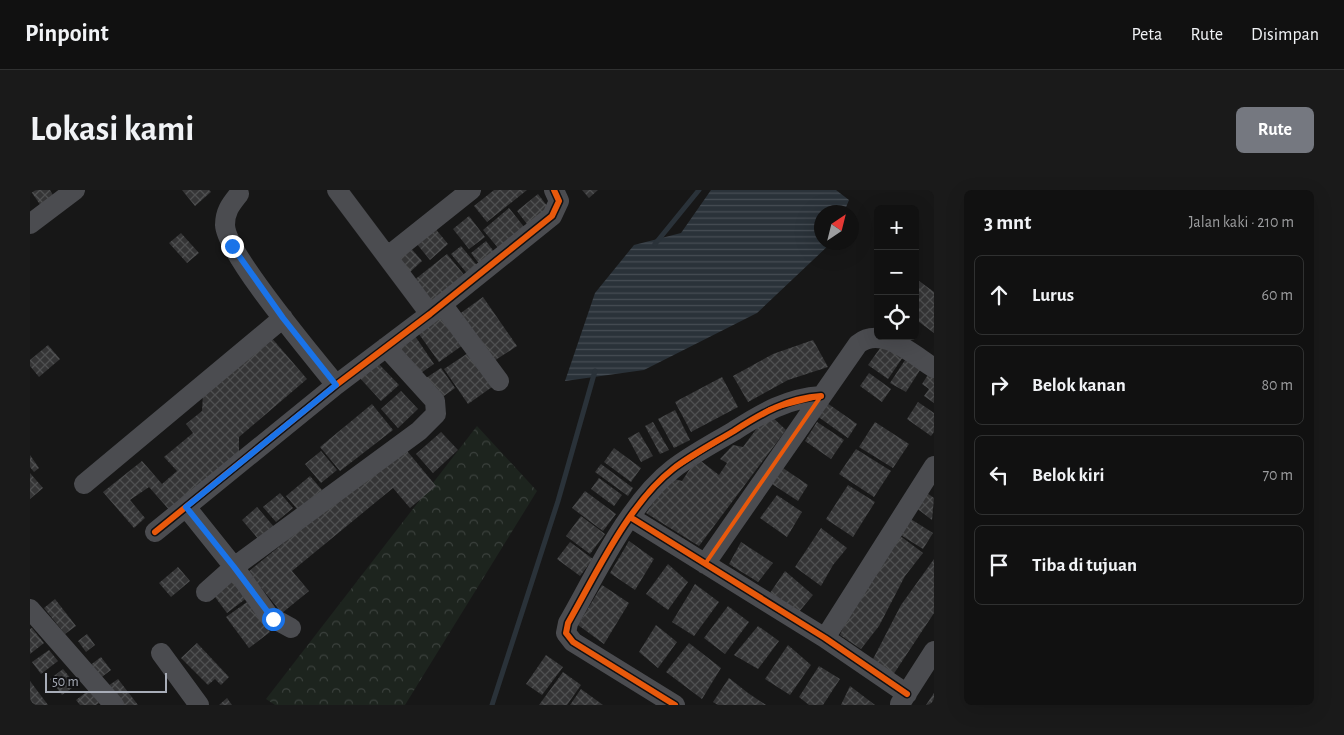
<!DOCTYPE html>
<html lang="id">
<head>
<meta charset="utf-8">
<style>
	:root { --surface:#111; --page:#1a1a1a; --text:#f1f3f6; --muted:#9c9d9f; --line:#303131; --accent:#757880 }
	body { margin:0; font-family:"Alegreya Sans",sans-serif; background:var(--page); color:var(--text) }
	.controls { position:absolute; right:15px; top:15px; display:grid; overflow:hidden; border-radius:8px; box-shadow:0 5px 20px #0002 }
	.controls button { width:45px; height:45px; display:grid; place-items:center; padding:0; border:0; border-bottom:1px solid var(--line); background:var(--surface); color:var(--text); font:25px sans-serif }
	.compass { position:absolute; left:784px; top:15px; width:45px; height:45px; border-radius:50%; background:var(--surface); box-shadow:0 5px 20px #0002; rotate:35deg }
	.scale { position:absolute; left:15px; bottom:12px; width:122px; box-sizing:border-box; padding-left:5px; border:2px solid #a8adb8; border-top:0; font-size:14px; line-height:18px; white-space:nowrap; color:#a8adb8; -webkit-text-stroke:4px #111113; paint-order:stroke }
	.stop { position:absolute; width:15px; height:15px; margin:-11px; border:4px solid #1a73e8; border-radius:50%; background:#fff }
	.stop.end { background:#1a73e8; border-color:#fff; box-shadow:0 1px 5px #0008 }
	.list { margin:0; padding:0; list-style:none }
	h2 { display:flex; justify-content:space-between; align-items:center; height:65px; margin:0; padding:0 20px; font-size:21px }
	h2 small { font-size:16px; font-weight:400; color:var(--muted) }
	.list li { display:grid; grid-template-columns:32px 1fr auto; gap:15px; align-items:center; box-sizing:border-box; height:80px; margin:0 10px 10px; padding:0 10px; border:1px solid var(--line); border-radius:8px }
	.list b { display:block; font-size:19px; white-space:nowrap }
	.list em { font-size:16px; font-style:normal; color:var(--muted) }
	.icon { flex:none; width:28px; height:28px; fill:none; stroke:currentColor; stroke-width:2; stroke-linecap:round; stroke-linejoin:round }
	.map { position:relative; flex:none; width:904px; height:515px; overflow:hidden; border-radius:8px }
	header { display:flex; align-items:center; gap:30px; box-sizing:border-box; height:70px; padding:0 25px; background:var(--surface); border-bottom:1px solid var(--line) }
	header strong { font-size:24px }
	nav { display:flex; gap:28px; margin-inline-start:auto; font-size:18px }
	.intro { display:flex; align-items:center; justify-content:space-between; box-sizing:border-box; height:120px; padding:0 30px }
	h1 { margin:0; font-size:35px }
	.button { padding:12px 22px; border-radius:8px; background:var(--accent); color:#fff; font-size:18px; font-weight:700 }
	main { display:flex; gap:30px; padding:0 30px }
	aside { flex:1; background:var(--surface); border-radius:8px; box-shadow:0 5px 20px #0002 }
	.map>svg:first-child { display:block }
	.forest { fill:url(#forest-crowns) }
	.water { fill:url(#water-rules) }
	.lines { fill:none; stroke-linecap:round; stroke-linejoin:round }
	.stream { stroke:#2a3239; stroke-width:5 }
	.building { fill:url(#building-cross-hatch) }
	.minor { stroke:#4b4c50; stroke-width:20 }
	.cycleway-casing { stroke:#111113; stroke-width:9 }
	.cycleway { stroke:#e8590c; stroke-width:6 }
	.route { stroke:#1a73e8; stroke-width:6 }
	.marked { fill:none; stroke:#e8590c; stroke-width:4; stroke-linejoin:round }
</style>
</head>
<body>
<header>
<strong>Pinpoint</strong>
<nav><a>Peta</a><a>Rute</a><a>Disimpan</a></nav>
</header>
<div class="intro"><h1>Lokasi kami</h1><a class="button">Rute</a></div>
<main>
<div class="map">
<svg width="904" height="515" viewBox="0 0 904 515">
	<defs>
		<pattern id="forest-crowns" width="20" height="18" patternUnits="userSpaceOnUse" patternTransform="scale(1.25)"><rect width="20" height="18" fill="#1d241e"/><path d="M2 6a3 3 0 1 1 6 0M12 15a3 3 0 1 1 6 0" fill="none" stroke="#3b413d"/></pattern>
		<pattern id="water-rules" width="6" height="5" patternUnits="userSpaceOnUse" patternTransform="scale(1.25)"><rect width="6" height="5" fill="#2a3239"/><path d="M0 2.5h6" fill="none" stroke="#464d54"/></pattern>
		<pattern id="building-cross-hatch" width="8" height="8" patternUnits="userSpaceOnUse" patternTransform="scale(1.25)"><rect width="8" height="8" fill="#353536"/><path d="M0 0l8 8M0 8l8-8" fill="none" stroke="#4f5051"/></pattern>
	</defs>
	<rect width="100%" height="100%" fill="#171717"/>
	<path class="forest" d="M447,236L507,301L375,515H245L236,509Z"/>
	<path class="water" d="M681,0H806L819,10L814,22H792V52L801,53L727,123L614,180L535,191L565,103L604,55L651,43Z"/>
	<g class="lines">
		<path class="stream" d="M625,54L669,0
			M462,515L528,311L565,181"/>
	</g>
	<path class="building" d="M0,0H20L24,7L11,16Z
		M152,0H179L181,2L165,16Z
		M464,0H497L457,32L444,16Z
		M552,0H568L559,8Z
		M508,4L521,21L500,38L487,21Z
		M479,18L495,38L469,59L453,40Z
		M439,26L455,47L439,59L423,39Z
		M404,37L418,54L400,70L386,53Z
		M151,43L169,63L157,73L139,53Z
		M456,51L465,63L450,75L441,63Z
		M431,56L450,79L440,87L421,64Z
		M380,57L392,71L378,84L365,69Z
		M417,64L436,87L402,114L383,91Z
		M885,88L904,102V143L885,129Z
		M453,107L487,156L461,173L428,125Z
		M411,123L433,155L409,172L386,140Z
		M240,146L277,189L209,247V264L142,323L119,297L100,310L115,328L104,338L73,302L112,271L132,294L147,281L134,267L163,243L156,234L172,221L173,204Z
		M385,146L404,174L385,187L366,159Z
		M783,150L798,177L758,190L718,212L703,186L743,164Z
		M853,154L873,167L858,189L838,175Z
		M18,155L30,169L9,187L0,176V170Z
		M438,163L462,197L438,214L414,179Z
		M877,167L892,177L876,202L860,193Z
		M345,170L369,195L351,211L328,186Z
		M411,178L425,198L407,211L393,190Z
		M839,183L861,199L852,212L830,196Z
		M899,183L904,186V213L894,206L899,199L892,194Z
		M692,187L708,217L661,242L645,212Z
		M371,201L388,219L368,238L351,219Z
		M888,212L904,223V242L901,246L877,229Z
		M797,213L827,234L818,248L787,226Z
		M342,214L363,240L310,281L290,257Z
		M645,220L660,250L644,258L628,229Z
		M738,223L756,240L669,356L616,323L640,288L652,291L667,268L689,285L697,273L690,269L703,255L713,257Z
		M623,232L639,260L630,264L615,236Z
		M787,232L814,250L801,269L775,251Z
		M845,232L879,254L863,278L829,257Z
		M411,242L428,260L403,283L386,264Z
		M609,242L623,266L611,272L598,248Z
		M373,256L406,296L380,318L363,298L262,381L279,401L252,423L218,382Z
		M584,258L611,278L601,292L574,272Z
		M826,259L861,281L844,307L809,284Z
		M291,261L307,280L291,293L275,274Z
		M0,265L9,278L4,282L0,277Z
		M571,274L603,298L598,306L565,282Z
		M753,278L778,295L768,311L742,294Z
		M0,283L13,298L0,309Z
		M280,286L292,300L268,320L256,306Z
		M569,288L592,305L584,316L561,299Z
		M818,295L845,312L823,347L796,329Z
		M555,301L586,324L573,341L542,318Z
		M250,303L263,318L246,332L233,317Z
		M897,303L904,308L902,330L885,317Z
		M747,305L772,322L757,347L730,328Z
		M227,317L245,338L230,351L212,330Z
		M551,326L575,344L560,364L536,346Z
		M876,326L903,343L893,359L866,342Z
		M791,338L817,358L803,375L791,396L765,377Z
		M869,345L893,363L875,386L849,436L831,459L810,445L822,416Z
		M599,351L624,369L605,400L580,383Z
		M540,352L563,369L550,386L527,369Z
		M711,352L743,373L728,392L699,374Z
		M904,369V423L863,485L842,471L871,415Z
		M638,374L658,392L638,420L616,404Z
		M148,377L160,391L141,407L129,393Z
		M755,381L783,405L768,423L740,403Z
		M203,387L218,407L197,423L182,403Z
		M665,394L689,412L664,446L642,432Z
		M572,395L599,413L574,454L548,435Z
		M25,409L46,436L35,444L14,418Z
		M217,412L240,442L219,458L196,427Z
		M698,416L719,432L695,464L674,448Z
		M626,435L647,452L628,478L609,462Z
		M728,436L749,451L728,479L704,465Z
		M2,438L14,453L0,464V439Z
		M57,444L65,455L56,462L48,451Z
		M167,453L199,487L191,495L185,489L178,495L151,468Z
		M659,453L691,478L672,509L636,482Z
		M758,455L781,475L760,505L735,489Z
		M19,460L28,471L11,484L2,472Z
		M516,465L533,477L512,505L496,494Z
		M71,467L81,480L69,489L59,476Z
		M789,476L810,489L793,515H779L769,507Z
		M33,479L46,495L32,505L20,489Z
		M533,482L551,495L537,515H509Z
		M699,488L718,503L736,515H688L683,512Z
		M88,489L108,515H90L78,496Z
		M0,491L18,515H0Z
		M820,496L845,515H811Z
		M551,499L573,515H540Z
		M59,500L69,513L66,515H50L46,510Z
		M904,503V515H896Z
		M197,508L202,515H189Z"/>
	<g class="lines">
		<path class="minor" d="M307,0L400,124
			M209,4C201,14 195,21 195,35C196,64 284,167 306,195
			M0,34L45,0
			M358,66L441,0
			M412,114L469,191
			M54,294L253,128
			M156,317L204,377L239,426L261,438
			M600,327L795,448L877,504
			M125,342L306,195L400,124L522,26L529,11L524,0
			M675,374L828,154C852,135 883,165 904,178
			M176,402L204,377L389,241L406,224L405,211L356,157
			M0,419L84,515
			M795,448L904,276
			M131,463L169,515
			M870,514L904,461
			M645,515L543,452L536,443L538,433C566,384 599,313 643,279C661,265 684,253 704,241C732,223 758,208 791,206"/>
		<defs>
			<path id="cycleway" d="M600,327L795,448L877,504
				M125,342L306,195L400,124L522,26L529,11L524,0
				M645,515L543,452L536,443L538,433C566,384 599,313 643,279C661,265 684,253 704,241C732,223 758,208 791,206"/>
		</defs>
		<use href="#cycleway" class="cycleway-casing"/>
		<use href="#cycleway" class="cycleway"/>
	</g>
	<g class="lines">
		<path class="route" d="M202,56L253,128L306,195L156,317L204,377L243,429"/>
	</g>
	<path class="marked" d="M791,206L675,374L600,327L619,301L643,279L740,219Z"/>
</svg>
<div class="controls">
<button>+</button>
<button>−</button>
<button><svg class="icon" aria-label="locate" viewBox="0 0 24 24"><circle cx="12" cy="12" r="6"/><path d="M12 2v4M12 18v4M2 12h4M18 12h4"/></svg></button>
</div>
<svg class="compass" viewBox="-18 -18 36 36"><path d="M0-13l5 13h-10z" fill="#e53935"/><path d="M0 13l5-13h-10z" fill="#9c9d9f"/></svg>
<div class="scale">50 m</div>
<div class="stop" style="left:243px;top:429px"></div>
<div class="stop end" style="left:202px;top:56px"></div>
</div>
<aside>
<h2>3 mnt<small>Jalan kaki · 210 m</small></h2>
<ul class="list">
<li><svg class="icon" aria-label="ahead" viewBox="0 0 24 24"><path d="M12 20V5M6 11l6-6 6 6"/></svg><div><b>Lurus</b></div><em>60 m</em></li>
<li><svg class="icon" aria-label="right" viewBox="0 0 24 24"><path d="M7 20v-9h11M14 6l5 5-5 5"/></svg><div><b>Belok kanan</b></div><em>80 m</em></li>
<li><svg class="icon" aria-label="left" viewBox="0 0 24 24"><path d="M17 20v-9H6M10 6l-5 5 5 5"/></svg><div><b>Belok kiri</b></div><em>70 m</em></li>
<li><svg class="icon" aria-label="arrive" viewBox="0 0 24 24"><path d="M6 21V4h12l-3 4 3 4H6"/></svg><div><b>Tiba di tujuan</b></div></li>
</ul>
</aside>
</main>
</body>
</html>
